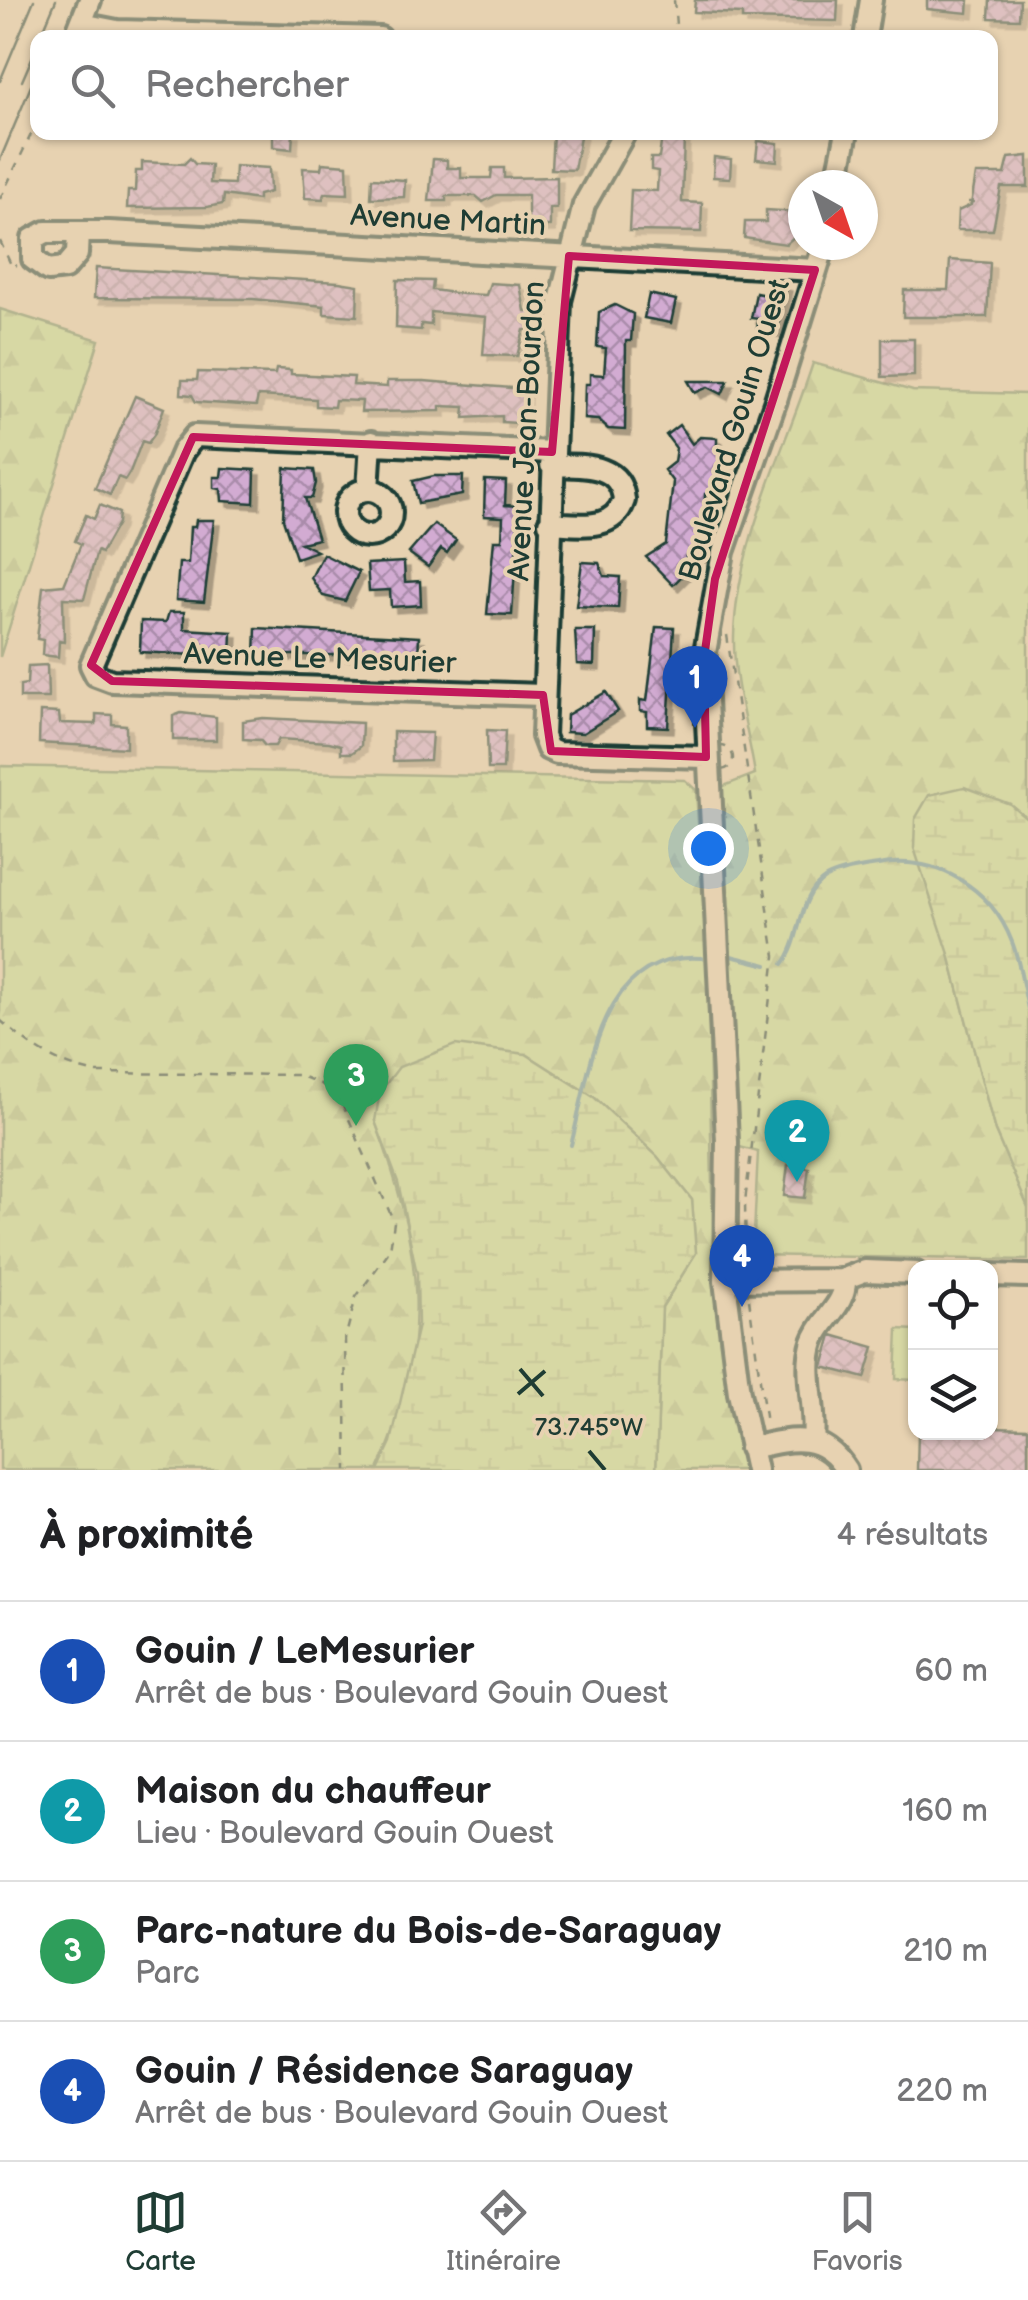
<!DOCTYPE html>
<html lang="fr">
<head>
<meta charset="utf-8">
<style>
	:root { --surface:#fff; --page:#f2f2f2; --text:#202124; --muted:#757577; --line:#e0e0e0; --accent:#1f3d34 }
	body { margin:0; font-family:"Balsamiq Sans",sans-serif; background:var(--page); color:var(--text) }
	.controls { position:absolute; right:30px; bottom:30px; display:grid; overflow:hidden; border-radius:20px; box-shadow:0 2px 8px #0004 }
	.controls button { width:90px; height:90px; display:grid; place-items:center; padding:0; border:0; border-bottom:2px solid var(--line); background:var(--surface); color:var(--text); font:50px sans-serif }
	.compass { position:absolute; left:788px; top:170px; width:90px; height:90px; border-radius:50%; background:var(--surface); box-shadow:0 2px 8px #0004; rotate:140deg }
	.you { position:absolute; left:708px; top:848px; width:35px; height:35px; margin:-25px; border:8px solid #fff; border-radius:50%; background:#1a73e8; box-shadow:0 0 0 15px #1a73e833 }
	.badge { display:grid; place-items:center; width:65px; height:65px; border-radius:50%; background:var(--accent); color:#fff; font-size:32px; font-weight:700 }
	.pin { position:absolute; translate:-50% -82px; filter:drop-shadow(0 2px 5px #0008) }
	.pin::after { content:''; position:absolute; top:52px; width:35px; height:30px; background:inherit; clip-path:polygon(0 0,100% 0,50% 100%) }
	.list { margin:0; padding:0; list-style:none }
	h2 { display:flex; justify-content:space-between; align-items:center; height:130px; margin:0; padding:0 40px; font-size:42px }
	h2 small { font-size:32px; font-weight:400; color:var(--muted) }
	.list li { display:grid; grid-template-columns:65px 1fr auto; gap:30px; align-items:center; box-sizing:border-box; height:140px; padding:0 40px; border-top:2px solid var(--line) }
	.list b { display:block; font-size:38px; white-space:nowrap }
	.list p { margin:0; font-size:32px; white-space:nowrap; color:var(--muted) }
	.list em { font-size:32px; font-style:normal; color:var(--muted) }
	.icon { flex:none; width:55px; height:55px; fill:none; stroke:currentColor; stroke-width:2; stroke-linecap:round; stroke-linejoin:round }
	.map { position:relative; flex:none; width:1028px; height:1470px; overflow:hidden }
	.search { position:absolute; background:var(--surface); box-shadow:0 2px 8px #0004; left:30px; right:30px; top:30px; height:110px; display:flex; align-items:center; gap:25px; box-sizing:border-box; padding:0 35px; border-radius:20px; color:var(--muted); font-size:38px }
	.sheet { height:690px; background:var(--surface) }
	nav { display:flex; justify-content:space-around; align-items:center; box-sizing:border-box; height:140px; border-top:2px solid var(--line); background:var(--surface); font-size:28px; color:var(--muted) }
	nav a { display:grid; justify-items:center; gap:5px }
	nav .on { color:var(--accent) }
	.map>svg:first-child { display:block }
	.green { fill:#c4df96; stroke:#728e65; stroke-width:2.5 }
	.forest { fill:url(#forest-firs); stroke:#728e65; stroke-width:2.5 }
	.wetland { fill:url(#wetland-marsh); stroke:#728e65; stroke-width:2.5 }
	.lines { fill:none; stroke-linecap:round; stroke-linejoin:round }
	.stream { stroke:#5a919d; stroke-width:4 }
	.building { fill:url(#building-cross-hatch); stroke:#1f3d34; stroke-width:2.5; filter:url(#shadow) }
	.minor-casing { stroke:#1f3d34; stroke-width:28 }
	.path { stroke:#1f3d34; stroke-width:2.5; stroke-dasharray:8 8; stroke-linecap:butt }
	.minor { stroke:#e7d2b1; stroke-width:20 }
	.tram { stroke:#1f3d34; stroke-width:2.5 }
	.marked { fill:none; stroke:#c2185b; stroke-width:8; stroke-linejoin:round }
	.ticks { fill:none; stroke:#1f3d34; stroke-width:4 }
	.labels { text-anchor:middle; stroke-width:8; stroke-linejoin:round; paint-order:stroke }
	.street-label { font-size:30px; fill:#1f3d34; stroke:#e7d2b1 }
	.ticks-label { font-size:25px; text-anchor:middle; fill:#1f3d34; stroke:#e7d2b1; stroke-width:8; stroke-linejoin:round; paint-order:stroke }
</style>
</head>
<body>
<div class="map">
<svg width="1028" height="1470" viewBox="0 0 1028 1470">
	<defs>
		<pattern id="forest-firs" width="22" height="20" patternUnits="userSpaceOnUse" patternTransform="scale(2.5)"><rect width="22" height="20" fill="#c4df96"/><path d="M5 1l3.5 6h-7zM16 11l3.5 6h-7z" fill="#a8c082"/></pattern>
		<pattern id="wetland-marsh" width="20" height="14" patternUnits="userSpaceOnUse" patternTransform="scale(2.5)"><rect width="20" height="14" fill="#c4df96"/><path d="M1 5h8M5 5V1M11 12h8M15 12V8" fill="none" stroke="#a8c082"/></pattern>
		<pattern id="building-cross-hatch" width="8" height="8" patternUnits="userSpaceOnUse" patternTransform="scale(2.5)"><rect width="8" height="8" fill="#d2abd2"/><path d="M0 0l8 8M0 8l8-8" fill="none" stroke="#aa8cab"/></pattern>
		<filter id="shadow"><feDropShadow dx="5.5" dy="5.5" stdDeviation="0" flood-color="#0004"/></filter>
	</defs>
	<rect width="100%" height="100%" fill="#e7d2b1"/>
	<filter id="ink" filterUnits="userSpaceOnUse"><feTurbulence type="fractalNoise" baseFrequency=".01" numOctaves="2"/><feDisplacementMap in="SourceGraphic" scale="20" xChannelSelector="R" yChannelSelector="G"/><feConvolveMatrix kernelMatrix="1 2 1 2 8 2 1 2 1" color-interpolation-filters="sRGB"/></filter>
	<g filter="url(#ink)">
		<path class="green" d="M898,1329L915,1330V1380L896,1379Z"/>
		<path class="forest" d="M0,309L99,340L0,657Z
			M813,363L913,391L1028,394V819L1010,804L949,954L995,1131L1028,1207V1260L753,1255L758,1152L736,1146L721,787L755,774C748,729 733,682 734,637C736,544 785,450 813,363Z
			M0,766L685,780L696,790L708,978L714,1290L747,1470H656L662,1307L696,1253L692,1200L657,1156L595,1098L526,1054L375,1121C422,1245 435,1346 378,1470H0Z"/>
		<path class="wetland" d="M964,787L1010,804L1028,819V1207L995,1131L949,954L914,848L915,819L929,795Z
			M455,1045L526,1054L595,1098L657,1156L692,1200L696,1253L662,1307L656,1470H378L391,1442L418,1325L417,1274L398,1182L375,1121L380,1092L399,1067Z"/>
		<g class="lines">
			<path class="stream" d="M731,956L767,965
				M783,964C803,939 796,897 826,878C839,870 864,867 878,865C935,854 991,887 1012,942C1020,962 1023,987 1028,1009
				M571,1145C591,1069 599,950 702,958"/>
		</g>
		<path class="building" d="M695,0H838L837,21L742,19V14L694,12Z
			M927,0H969L968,13L927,9Z
			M990,0H1020L1019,19L989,18Z
			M273,132H293L292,149L273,147Z
			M553,132H581L574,170L551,169Z
			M662,136H684L682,202L702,203L701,232L629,231L631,190L657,191L658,171L651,170V158H659Z
			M758,141L778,143L777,161L756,159Z
			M1028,156V187H1001L993,230H957L958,211L971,205L976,174H1005L1009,158Z
			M714,157L731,159L730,178L713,177Z
			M190,158L195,164L211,165L210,183L234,184L235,166L269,168L270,192L258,195V200L224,195L223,204L207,207L127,208L128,191H135L136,171H142V162L184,164Z
			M433,159L447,160V168H461V178H491L492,168H504V178L557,177V208H550V226H528V195H496L483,202L476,196H446V201H429Z
			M322,163L347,165L348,194L324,193L323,199L305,198L303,168L321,169Z
			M372,178L405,180L404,197L371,198Z
			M766,210L796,212L795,236L786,244L744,238L745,222H766Z
			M950,260L990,263L987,317H903L904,290H948Z
			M96,268L339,282L358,285L357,316L324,314V306L253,299L94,298Z
			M397,280L433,281L432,290L462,294L486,295L490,283L520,285L525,311H532L531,330H524L517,356L483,355L486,317L431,312V325L421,324V330L396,328Z
			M768,282L786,286L777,332L757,328L759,319L751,318L756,293L766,295Z
			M649,294L676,300L671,323L644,318Z
			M615,305L633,314L631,341H626L625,430L608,429L598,420L584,419L585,384H590V374L604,375L606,348L597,347L599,312Z
			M882,339H914V376L882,377Z
			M276,369L291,370V374L354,377L353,385L387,387V381H424L525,389L524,417H518L517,423L502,422V416L464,418L465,407L440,406V411L361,412L362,401L335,400L334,407L316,406V399L258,396L256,406L196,402L192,395L181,394L182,380H197L198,372L275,374Z
			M688,381H728L722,394L708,387L695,393Z
			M135,396L164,408L154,435L148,443L142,441L130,472L125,480L118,477L110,495L95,488Z
			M679,425L692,444L700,437L717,438V450L730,460L717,472L716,494H705L703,557L686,556L685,573L673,585L646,557L666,544L673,482L664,470L674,462L676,448L666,435Z
			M222,468L255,470L254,503L222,501L221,489L214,488V477H221Z
			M285,468L314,470L316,483L312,498H305L318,539L301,543L317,551L296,558L283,519Z
			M434,476H463L462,495L418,503L413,481Z
			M485,480L506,481L505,505L519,506L512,615L487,614L494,540H502L503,517L484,516Z
			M100,505L119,513L118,523L101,553L97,551L84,599L63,598L64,642L59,641L58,657L42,655L43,640L37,639L43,587L64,585L81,544L75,541L86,515L94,519Z
			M196,520H214L204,602L176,600L179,563H188L190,527H195Z
			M434,524L456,540L447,553L441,549L428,567L409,553Z
			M323,554L359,572L345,601L323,596L311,578Z
			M404,562L405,582L420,581L421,605L391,607L390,590L369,591L367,564Z
			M582,562L599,563L604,576L620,577L618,608L576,606Z
			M169,612H184V629L232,632L231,657L140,652L141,621L166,622Z
			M656,627L674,628L668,727L647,726V712L640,711V700L647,701Z
			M256,628L419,637L418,655H255Z
			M575,630H595L594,665L577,664Z
			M47,665L48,698H20V685L27,684L28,666Z
			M606,692L618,711L583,733L566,732L567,715Z
			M40,712L59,713L60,723L96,724V714L112,715V724L126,725V748L39,743Z
			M181,713L216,717V740H173V716Z
			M263,718L362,723L361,746L352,753H341V745L329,742L279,739L275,746H265L260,740L243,739V721Z
			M487,730L505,731L503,769H488Z
			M393,732L432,733L430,760L393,761Z
			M788,1165L809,1168L805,1198L784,1196Z
			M832,1335L874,1347L865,1378L823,1367Z
			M990,1427L1028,1428V1470H917L918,1432H990Z"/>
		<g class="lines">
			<defs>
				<path id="minor" d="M81,24L117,31L380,38
					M75,38L90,0
					M865,38L871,0
					M625,132L584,205L560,301L543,736L548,749L557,753L706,757
					M836,185L847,132
					M78,232L77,254L65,268L48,270L33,259V239L46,232H109L815,270
					M368,490L371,442
					M345 513a23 23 0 1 1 46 0a23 23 0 1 1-46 0Z
					M549,523C577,524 613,533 624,500C621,462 581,466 551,465
					M543,695L112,681L96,675L91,665L183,451L195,436L552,452
					M990,1275L1028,1276
					M725,1281L841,1280L865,1271L916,1273
					M813,1440C817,1409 803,1372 813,1342C821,1318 846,1306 845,1279
					M750,1448C790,1439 822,1430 846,1470
					M756,1470L739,1393L725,1281L727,1142L704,658L723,552L775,403L824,245"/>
			</defs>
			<use href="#minor" class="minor-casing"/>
			<path class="path" d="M674,0L677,38
				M0,199L38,120
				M968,202H974
				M0,241L12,267L17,265
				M727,635L775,956L745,1202L746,1261
				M709 758a12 12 0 1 1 24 0a12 12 0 1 1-24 0Z
				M0,1020C31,1047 56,1065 97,1073L299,1075L323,1085L341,1101L394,1222L390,1250L356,1297L345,1339L347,1470
				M749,1299L766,1424"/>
			<use href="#minor" class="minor"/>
			<path class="tram" d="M40,38L56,0
				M0,81L34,0
				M22,81L38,44
				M0,160L38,69"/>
		</g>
	</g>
	<path d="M0 0H1028V1470H0ZM569,256L815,270L715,579L704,658L706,757L551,751L543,695L112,681L91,665L193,437L552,452Z" fill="#e7d2b1" fill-opacity=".55" fill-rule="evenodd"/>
	<path class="marked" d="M569,256L815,270L715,579L704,658L706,757L551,751L543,695L112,681L91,665L193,437L552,452Z"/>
	<path class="ticks" d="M520,1369L543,1396M518,1394L545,1371M589,1451L605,1470"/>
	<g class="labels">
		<g class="street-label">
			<text transform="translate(448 220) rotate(3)" y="10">Avenue Martin</text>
			<text transform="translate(734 430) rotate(-73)" y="10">Boulevard Gouin Ouest</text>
			<text transform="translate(526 431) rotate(-87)" y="10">Avenue Jean-Bourdon</text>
			<text transform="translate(320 658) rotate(2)" y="10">Avenue Le Mesurier</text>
		</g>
	</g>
	<g class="ticks-label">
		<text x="589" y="1435">73.745°W</text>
	</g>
</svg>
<div class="controls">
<button><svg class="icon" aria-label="locate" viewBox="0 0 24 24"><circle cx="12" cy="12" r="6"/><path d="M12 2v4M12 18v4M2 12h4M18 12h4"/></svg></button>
<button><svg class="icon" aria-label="layers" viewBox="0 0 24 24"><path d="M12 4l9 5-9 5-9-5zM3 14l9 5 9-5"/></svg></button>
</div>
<svg class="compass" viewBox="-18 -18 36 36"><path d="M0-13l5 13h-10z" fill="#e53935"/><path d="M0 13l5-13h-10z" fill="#757577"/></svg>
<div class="you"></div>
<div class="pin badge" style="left:695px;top:728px;background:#1a4fb4">1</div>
<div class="pin badge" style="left:797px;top:1182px;background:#0f9aa8">2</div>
<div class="pin badge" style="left:356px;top:1126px;background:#2e9e5b">3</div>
<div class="pin badge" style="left:742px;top:1307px;background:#1a4fb4">4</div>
<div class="search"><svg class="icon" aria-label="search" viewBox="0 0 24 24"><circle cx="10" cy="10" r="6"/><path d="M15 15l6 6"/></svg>Rechercher</div>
</div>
<section class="sheet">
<h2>À proximité<small>4 résultats</small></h2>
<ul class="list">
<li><span class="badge" style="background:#1a4fb4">1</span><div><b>Gouin / LeMesurier</b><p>Arrêt de bus · Boulevard Gouin Ouest</p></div><em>60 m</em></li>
<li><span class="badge" style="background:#0f9aa8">2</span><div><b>Maison du chauffeur</b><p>Lieu · Boulevard Gouin Ouest</p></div><em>160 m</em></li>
<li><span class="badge" style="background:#2e9e5b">3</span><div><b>Parc-nature du Bois-de-Saraguay</b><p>Parc</p></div><em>210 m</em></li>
<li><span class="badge" style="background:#1a4fb4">4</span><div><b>Gouin / Résidence Saraguay</b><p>Arrêt de bus · Boulevard Gouin Ouest</p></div><em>220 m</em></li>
</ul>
</section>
<nav>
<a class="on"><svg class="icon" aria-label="map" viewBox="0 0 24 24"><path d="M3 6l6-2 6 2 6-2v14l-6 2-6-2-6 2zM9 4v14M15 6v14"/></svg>Carte</a>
<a><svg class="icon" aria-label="directions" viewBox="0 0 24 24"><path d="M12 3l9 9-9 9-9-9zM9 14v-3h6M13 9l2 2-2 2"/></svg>Itinéraire</a>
<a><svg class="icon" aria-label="saved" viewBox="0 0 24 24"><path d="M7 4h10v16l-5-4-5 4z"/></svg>Favoris</a>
</nav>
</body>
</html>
